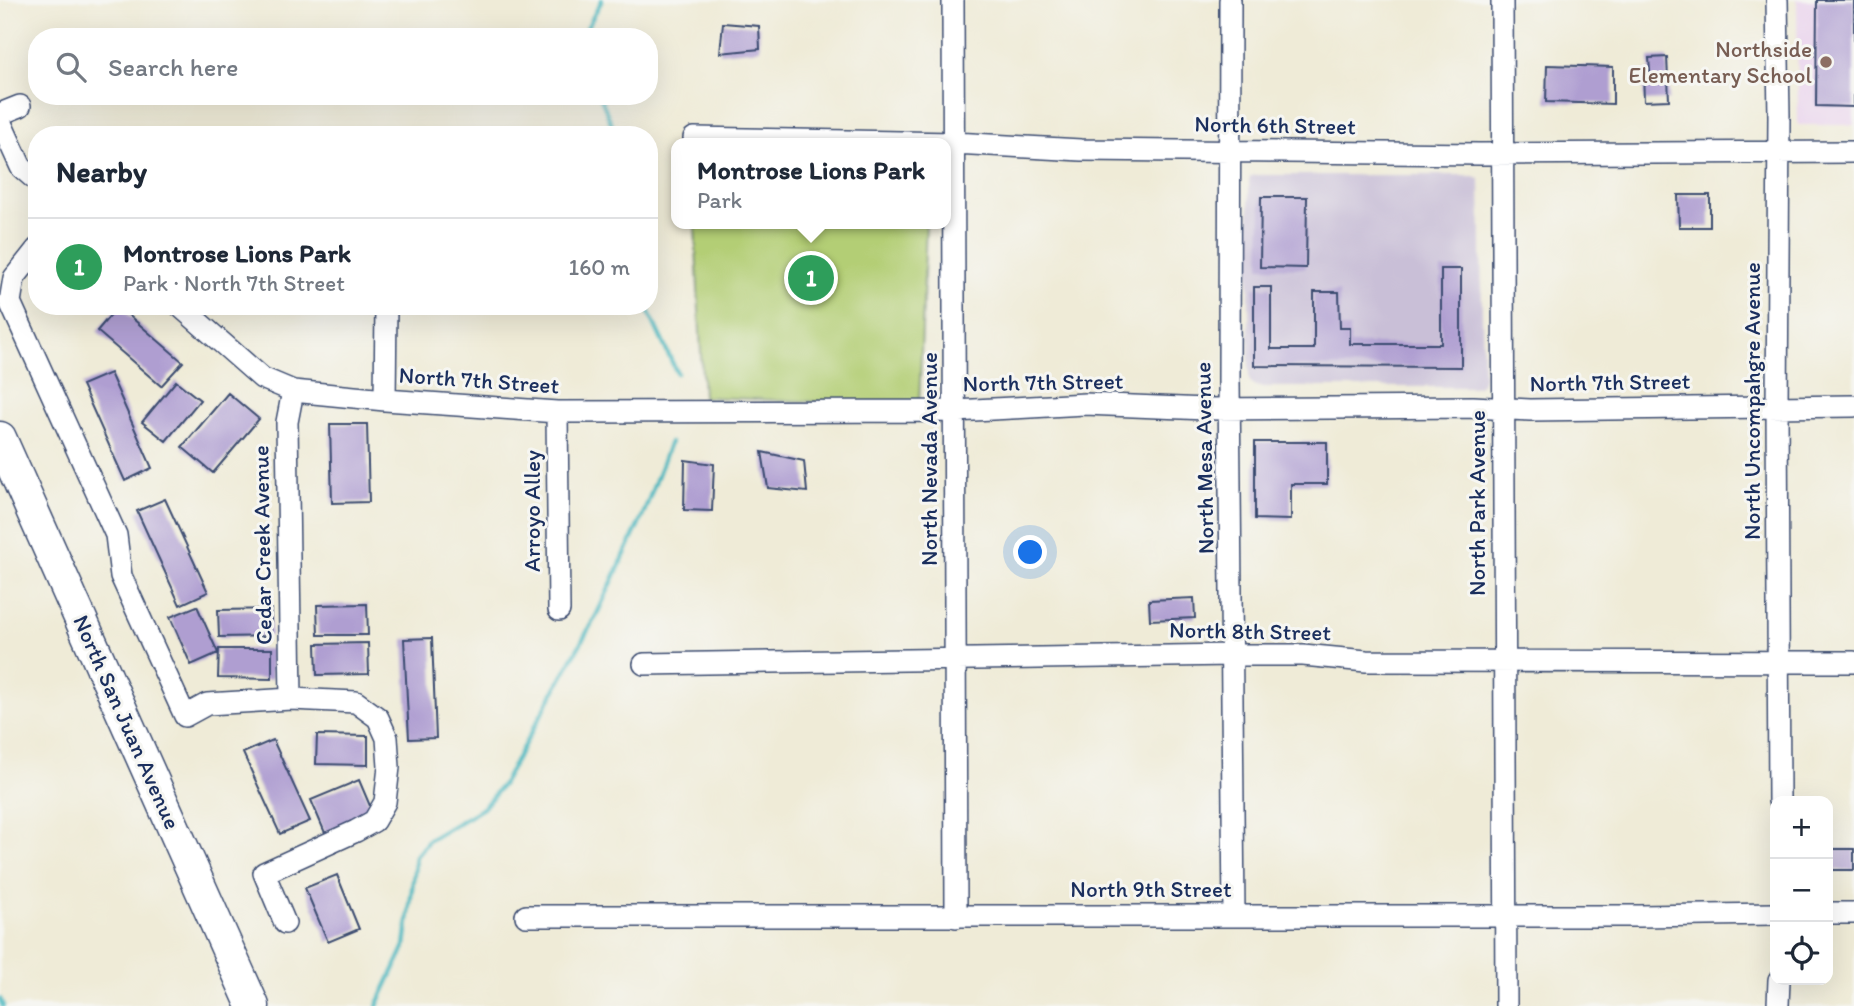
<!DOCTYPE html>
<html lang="en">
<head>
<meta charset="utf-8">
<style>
	:root { --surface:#fff; --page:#f2f2f3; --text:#1f2937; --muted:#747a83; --line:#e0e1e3; --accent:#db2777 }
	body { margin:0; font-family:Itim,sans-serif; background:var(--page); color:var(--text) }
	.controls { position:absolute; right:21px; bottom:21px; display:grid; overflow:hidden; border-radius:14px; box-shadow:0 7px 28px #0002 }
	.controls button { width:63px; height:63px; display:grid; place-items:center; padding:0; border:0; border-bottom:2px solid var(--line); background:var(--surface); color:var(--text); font:35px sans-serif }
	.you { position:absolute; left:1031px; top:553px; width:24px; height:24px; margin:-18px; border:5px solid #fff; border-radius:50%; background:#1a73e8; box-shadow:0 0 0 10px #1a73e833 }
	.badge { display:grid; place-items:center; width:46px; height:46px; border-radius:50%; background:var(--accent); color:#fff; font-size:23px; font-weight:700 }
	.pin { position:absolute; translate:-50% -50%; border:4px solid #fff; box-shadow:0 2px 7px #0006 }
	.popup { position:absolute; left:671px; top:138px; width:280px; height:91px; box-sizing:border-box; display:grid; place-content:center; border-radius:14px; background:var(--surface); filter:drop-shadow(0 2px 5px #0005); font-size:23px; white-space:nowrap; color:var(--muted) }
	.popup b { font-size:26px; color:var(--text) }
	.popup::after { content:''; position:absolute; left:50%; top:100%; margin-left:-14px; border:14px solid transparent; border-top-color:var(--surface) }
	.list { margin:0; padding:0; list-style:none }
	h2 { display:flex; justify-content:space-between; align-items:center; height:91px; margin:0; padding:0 28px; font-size:30px }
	h2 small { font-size:23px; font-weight:400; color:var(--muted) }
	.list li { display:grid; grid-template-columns:46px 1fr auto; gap:21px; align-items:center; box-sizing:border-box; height:98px; padding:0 28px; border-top:2px solid var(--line) }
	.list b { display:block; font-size:26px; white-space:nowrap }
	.list p { margin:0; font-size:23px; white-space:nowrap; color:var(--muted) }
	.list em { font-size:23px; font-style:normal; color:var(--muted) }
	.icon { flex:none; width:38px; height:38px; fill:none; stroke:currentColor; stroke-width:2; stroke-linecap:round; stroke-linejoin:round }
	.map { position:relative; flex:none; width:1854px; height:1006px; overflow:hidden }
	.search { position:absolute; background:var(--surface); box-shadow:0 7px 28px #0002; left:28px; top:28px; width:630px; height:77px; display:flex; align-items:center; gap:18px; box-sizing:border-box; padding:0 24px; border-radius:28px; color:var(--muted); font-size:26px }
	.panel { position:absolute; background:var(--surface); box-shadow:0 7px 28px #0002; left:28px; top:126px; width:630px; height:189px; border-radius:28px }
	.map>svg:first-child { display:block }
	.built { fill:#e9d2ed }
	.industrial { fill:#c9bfd7 }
	.green { fill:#b3ce74; stroke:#677e69; stroke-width:2 }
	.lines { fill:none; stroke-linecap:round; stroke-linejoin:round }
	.stream { stroke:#48b7bf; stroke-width:4.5 }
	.building { fill:#af9ed1 }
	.minor-casing { stroke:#3b4b70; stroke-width:24 }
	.highway-casing { stroke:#3b4b70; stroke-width:35 }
	.minor { stroke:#fff; stroke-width:21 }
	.highway { stroke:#fff; stroke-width:32 }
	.education-dot { fill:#8d6e63; stroke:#f6f6f2; stroke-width:2.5 }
	.labels { text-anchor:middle; stroke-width:6; stroke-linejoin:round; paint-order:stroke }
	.education-label { font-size:23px; fill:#785e54; stroke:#f6f6f2; text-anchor:end }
	.street-label { font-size:23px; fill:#1b2f5e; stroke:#f6f6f2 }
</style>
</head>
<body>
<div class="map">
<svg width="1854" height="1006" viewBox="0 0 1854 1006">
	<rect width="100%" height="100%" fill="#f6f6f2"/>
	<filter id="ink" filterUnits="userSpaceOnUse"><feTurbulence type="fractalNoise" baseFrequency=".0143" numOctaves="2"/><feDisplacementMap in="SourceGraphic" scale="14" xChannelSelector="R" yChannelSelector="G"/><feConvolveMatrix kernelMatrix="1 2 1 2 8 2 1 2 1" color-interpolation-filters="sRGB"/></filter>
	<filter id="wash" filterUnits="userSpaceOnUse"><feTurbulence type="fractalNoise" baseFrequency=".00686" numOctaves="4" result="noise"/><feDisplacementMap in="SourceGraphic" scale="28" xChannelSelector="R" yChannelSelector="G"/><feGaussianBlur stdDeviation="1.57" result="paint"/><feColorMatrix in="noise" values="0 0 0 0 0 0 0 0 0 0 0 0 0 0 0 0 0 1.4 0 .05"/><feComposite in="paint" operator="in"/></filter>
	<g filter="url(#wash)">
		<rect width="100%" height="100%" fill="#efebd7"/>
		<path class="built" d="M1797,0H1854V125H1798Z"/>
		<path class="industrial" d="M1255,175H1463L1480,178L1483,378L1480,385L1472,387H1259L1253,385L1249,380V181L1250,177Z"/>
		<path class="green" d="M695,224H926L919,406L703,397Z"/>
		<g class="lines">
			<path class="stream" d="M589,37L587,28L602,0
				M600,96L616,135
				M646,306L677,373
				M0,999L3,1006
				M377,1006L405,946L416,856L429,840L483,808L502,785L597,614L643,515L670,442"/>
		</g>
		<g id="blocks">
			<path class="building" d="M1817,0H1854V107L1816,106Z
				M723,23L759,26L760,49L720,53Z
				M1667,57L1669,100L1644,101L1643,71H1650L1649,58Z
				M1547,65L1613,67V104L1546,102Z
				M1678,195H1710V227H1679Z
				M1261,197H1307L1306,268L1260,267Z
				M1441,269H1461V367L1254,366V287H1271V349H1314V292H1339L1340,328H1350V344H1441Z
				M118,306L183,362L161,386L97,331Z
				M110,373L152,468L125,481L82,385Z
				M176,381L200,400L166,441L142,422Z
				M228,393L259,419L213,473L182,447Z
				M330,424H367L369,502L332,503Z
				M1255,442H1327V484H1291V520L1255,519Z
				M762,452L804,461L807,492L768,488Z
				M685,460L714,464L712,511L684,510Z
				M165,499L208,592L180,605L137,511Z
				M1194,598L1195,618L1150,620L1149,600Z
				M367,604L368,635H318L317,605Z
				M197,606L218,653L191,665L170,617Z
				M271,609V636L219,637L218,610Z
				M432,638L436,738L409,739L404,639Z
				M368,643L369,674L317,675L316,644Z
				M219,649H272V679L218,678Z
				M317,735L368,736V765L316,764Z
				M273,740L310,821L280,834L243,753Z
				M359,780L373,813L325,833L311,800Z
				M1828,849H1854V870H1828Z
				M337,875L359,929L328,942L305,888Z"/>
		</g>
	</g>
	<g filter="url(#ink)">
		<use href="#blocks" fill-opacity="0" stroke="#3b4b70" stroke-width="2"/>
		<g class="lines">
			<defs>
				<path id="minor" d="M953,0L956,917
					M1230,0L1229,380L1234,915
					M1502,0L1506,1006
					M1777,0L1779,116L1777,407L1779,801
					M0,114L20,106
					M0,121L21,167L37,181
					M694,138L954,143L1081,150L1480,154L1854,152
					M37,249L14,278L10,302L116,535L121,576L185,716L207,704L291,699L287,422L293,391
					M180,306L262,378L293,391L385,400L557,412L955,411L1085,404L1206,409L1473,407L1530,410L1854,406
					M385,400L386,306
					M557,412L559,610
					M644,664L1233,655H1303L1366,661L1854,662
					M1828,913H1854
					M526,916H1639L1775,914
					M285,923L264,873L356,831L374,821L385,802L389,767L387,738L378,718L356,702L291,699
					M1778,1005L1779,980"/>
				<path id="highway" d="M0,438L253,1006"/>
			</defs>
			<use href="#minor" class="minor-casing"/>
			<use href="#highway" class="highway-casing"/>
			<use href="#minor" class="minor"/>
			<use href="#highway" class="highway"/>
		</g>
	</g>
	<circle class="education-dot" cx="1826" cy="62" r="7"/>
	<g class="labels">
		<g class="education-label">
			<text x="1812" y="57">Northside<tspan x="1812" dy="26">Elementary School</tspan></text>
		</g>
		<g class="street-label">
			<text transform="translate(1275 125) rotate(1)" y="8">North 6th Street</text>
			<text transform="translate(479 380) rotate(4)" y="8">North 7th Street</text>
			<text transform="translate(1043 382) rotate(-1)" y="8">North 7th Street</text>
			<text transform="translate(1610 382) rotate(-1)" y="8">North 7th Street</text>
			<text transform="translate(1752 401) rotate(-90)" y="8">North Uncompahgre Avenue</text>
			<text transform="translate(1204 458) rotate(-91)" y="8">North Mesa Avenue</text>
			<text transform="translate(929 459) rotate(-90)" y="8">North Nevada Avenue</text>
			<text transform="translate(1477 503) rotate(-90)" y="8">North Park Avenue</text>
			<text transform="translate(532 511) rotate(-90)" y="8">Arroyo Alley</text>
			<text transform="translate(262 545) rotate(-91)" y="8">Cedar Creek Avenue</text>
			<text transform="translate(1250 631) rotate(1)" y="8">North 8th Street</text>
			<text transform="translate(127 722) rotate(66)" y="8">North San Juan Avenue</text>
			<text x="1151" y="897">North 9th Street</text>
		</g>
	</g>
</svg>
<div class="controls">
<button>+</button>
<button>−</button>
<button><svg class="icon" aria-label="locate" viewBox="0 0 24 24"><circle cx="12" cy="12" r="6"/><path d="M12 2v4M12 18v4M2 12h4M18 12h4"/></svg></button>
</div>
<div class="you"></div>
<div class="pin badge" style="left:811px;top:278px;background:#2e9e5b">1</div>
<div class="popup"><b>Montrose Lions Park</b>Park</div>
<div class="search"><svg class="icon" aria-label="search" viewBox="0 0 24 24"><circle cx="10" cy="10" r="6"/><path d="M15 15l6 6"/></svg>Search here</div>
<section class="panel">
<h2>Nearby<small></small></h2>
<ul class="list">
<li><span class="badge" style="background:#2e9e5b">1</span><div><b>Montrose Lions Park</b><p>Park · North 7th Street</p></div><em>160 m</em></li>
</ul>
</section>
</div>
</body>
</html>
